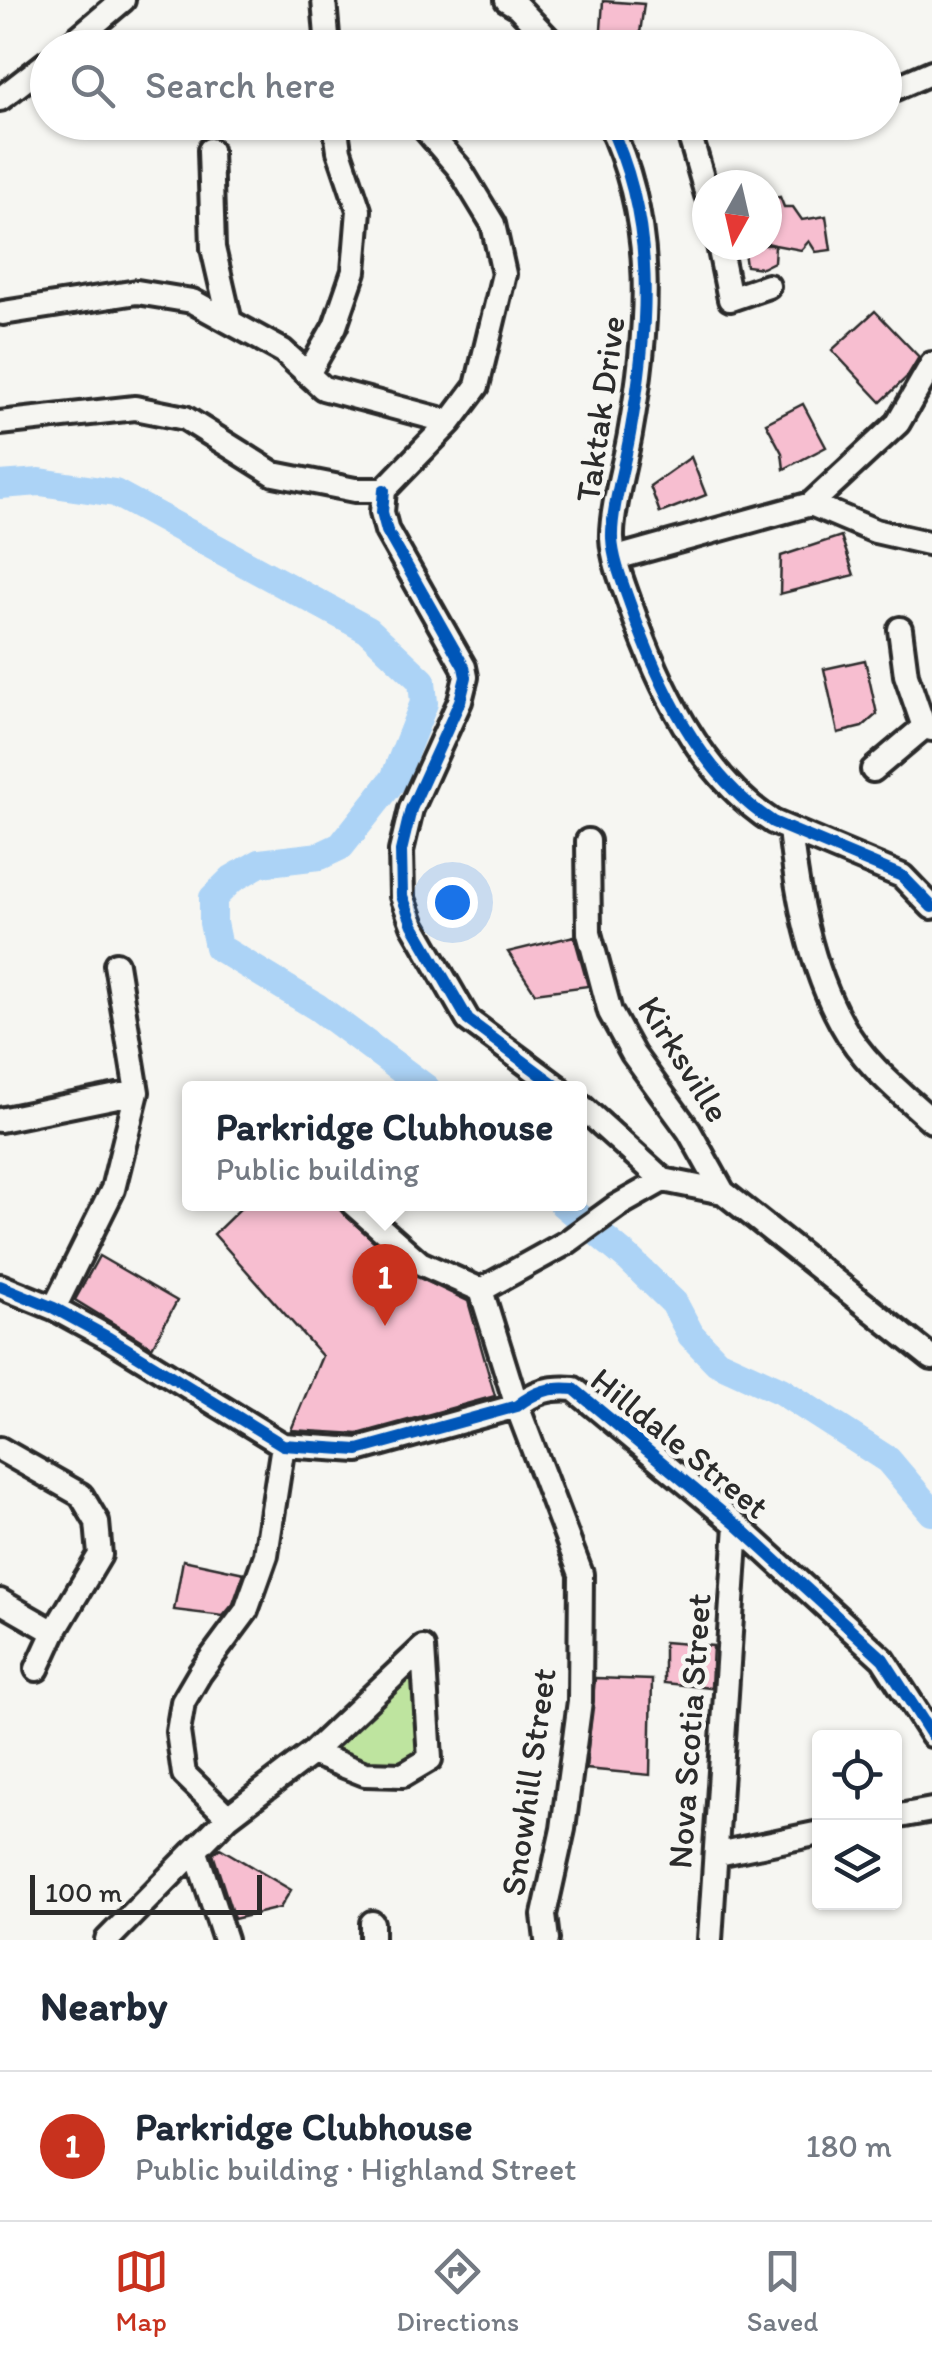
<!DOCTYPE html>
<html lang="en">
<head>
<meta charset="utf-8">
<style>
	:root { --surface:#fff; --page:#f2f2f3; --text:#1f2937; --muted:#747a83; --line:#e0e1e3; --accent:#c8321e }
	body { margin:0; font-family:Itim,sans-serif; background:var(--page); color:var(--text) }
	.controls { position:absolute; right:30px; bottom:30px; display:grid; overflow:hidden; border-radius:10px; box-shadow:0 2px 8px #0004 }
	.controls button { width:90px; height:90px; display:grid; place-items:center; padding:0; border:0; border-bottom:2px solid var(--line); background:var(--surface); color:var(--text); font:50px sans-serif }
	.compass { position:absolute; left:692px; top:170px; width:90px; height:90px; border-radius:50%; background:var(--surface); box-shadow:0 2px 8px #0004; rotate:188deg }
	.scale { position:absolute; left:30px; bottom:25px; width:232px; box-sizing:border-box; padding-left:10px; border:5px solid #2b2b2b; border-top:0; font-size:28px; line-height:35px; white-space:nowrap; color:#2b2b2b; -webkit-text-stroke:8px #f6f6f2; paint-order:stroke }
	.you { position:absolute; left:452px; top:902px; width:35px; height:35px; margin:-25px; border:8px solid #fff; border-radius:50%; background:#1a73e8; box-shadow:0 0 0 15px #1a73e833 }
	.badge { display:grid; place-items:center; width:65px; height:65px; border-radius:50%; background:var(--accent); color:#fff; font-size:32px; font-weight:700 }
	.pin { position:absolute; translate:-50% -82px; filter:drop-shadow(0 2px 5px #0008) }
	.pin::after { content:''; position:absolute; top:52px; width:35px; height:30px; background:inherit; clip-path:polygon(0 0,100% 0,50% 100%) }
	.popup { position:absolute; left:182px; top:1081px; width:405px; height:130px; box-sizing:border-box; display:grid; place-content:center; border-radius:10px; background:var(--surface); filter:drop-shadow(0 2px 8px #0005); font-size:32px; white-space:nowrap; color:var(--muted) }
	.popup b { font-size:38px; color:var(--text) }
	.popup::after { content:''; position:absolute; left:50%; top:100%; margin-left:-20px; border:20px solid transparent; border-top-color:var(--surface) }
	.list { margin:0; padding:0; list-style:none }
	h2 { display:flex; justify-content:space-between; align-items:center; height:130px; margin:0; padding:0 40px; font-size:42px }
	h2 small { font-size:32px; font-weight:400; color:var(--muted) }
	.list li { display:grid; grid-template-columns:65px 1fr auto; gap:30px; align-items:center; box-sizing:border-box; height:150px; padding:0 40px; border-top:2px solid var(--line) }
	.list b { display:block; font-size:38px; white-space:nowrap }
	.list p { margin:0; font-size:32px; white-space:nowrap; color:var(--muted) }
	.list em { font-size:32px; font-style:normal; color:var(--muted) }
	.icon { flex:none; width:55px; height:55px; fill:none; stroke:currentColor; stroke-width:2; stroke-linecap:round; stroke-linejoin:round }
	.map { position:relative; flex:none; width:932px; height:1940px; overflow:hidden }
	.search { position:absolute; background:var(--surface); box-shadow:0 2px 8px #0004; left:30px; right:30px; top:30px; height:110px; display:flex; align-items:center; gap:25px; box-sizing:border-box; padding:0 35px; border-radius:55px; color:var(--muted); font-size:38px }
	.sheet { height:280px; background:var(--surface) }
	nav { display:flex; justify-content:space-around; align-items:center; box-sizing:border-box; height:140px; border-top:2px solid var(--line); background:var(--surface); font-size:28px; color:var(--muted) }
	nav a { display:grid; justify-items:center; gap:5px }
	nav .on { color:var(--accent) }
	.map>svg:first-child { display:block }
	.green { fill:#bee49f; stroke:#748865; stroke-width:2.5 }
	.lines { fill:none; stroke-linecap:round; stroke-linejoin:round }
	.river { stroke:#acd3f6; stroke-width:28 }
	.building { fill:#f7bed0; stroke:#2b2b2b; stroke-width:2.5 }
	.minor-casing { stroke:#2b2b2b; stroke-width:30 }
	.minor { stroke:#f6f6f2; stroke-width:22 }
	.cycleway-casing { stroke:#f6f6f2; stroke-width:19 }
	.cycleway { stroke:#0057b8; stroke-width:12 }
	.labels { text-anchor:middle; stroke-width:9; stroke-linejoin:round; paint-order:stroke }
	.street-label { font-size:35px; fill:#2b2b2b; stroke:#f6f6f2 }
</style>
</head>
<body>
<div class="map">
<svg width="932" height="1940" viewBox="0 0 932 1940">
	<rect width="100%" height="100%" fill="#f6f6f2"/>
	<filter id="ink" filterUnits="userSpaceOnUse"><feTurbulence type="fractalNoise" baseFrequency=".01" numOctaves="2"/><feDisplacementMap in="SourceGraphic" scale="20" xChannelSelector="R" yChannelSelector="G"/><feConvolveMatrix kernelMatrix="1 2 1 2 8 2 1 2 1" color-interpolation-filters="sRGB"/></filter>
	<g filter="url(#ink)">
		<path class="green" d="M422,1653L430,1759L403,1775L312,1753Z"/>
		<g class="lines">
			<path class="river" d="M0,485L40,482L115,493L368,630L422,681L424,703L394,779L341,846L320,856L260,863L232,879L213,898V923L218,947L317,1007L426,1088
				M563,1204L629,1259L674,1303L691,1335L717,1362L781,1391L888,1460L932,1512"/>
		</g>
		<path class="building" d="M603,1L644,4L638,48H612L613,45L600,44Z
			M780,197L784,207H793L802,220L826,216L831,250L816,252L809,241L801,250L775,245L774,262L762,268L746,266L743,245H775L767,243V199Z
			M875,311L919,357L907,377L881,402L832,350Z
			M803,404L826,447L784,469L782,453L766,423Z
			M691,457L706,495L660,513L650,486Z
			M841,536L854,575L780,594L781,556Z
			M865,660L877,714L862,727L838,733L824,669Z
			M574,936L588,986L535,993L508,952Z
			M245,1204H334L407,1272L468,1301L495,1396L358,1434L291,1430L322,1356L214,1234Z
			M99,1256L177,1301L152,1347L75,1300Z
			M183,1560L244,1573L233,1604L223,1616L174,1610Z
			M664,1642L713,1646L711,1688L664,1683Z
			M595,1678L652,1680L650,1775L586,1769Z
			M220,1848L291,1890L280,1908L234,1919L213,1854Z"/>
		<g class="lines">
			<defs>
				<path id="minor" d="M324,0L328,48
					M507,0L517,6L557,48
					M66,48L123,0
					M884,88L893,89L932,72
					M0,99L48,62
					M608,122C657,222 649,327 630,434C625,463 611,511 612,538C613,560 623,584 630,604C658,684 699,774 773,822L902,876L932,907
					M686,122L707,195
					M210,150L213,248L230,322
					M719,245L730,299L768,286
					M3,313L137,292L192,301L283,351L323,388L450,422
					M308,374L335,326L354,271L359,210L339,151L335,122
					M0,423L135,408L185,418L274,474L355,490H384
					M384,490L382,512L387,531L464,667L466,677L460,701L411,809L401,851L402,896L413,925L468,1020L559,1088
					M384,490L450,422L477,386L504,274L493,224L459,168L419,122
					M811,504L875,531L932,544
					M616,558L811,504L898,423L932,364
					M900,629L906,675L924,727
					M873,770L924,727L932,729
					M790,829C797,895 810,966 842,1024C863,1063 900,1092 932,1121
					M588,841L589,933L610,1012L633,1054L689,1131L723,1192
					M580,1105L663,1180
					M0,1120L137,1092
					M353,1204L420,1263L481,1290
					M0,1286L54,1308L109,1338L283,1445L358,1450L517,1406C536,1391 550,1387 574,1389L737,1525L883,1659L932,1735
					M481,1290L517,1406L581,1574L580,1701L563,1829L544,1915L547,1940
					M481,1290L566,1243L617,1206L663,1180L723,1192L932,1358
					M54,1308L113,1189L137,1092L116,964
					M0,1449L81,1495L97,1522L100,1555L54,1632L37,1669
					M0,1601L54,1632
					M312,1753L365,1774L403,1775L430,1759L423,1648
					M228,1817L184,1774L178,1732L183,1702L200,1673L246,1611L266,1555L283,1445
					M894,1817L932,1810
					M196,1852L225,1940
					M718,1854L820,1833
					M372,1923V1940
					M107,1940L228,1817L312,1753L423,1648
					M710,1940L737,1525"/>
			</defs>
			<use href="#minor" class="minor-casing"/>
			<use href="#minor" class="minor"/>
			<defs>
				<path id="cycleway" d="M608,122C657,222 649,327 630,434C625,463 611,511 612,538C613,560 623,584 630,604C658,684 699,774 773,822L902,876L932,907
					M384,490L382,512L387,531L464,667L466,677L460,701L411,809L401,851L402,896L413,925L468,1020L559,1088
					M0,1286L54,1308L109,1338L283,1445L358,1450L517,1406C536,1391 550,1387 574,1389L737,1525L883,1659L932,1735"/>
			</defs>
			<use href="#cycleway" class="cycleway-casing"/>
			<use href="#cycleway" class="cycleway"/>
		</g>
	</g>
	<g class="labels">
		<g class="street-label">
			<text transform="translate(600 409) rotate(-82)" y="12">Taktak Drive</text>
			<text transform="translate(684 1059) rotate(58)" y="12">Kirksville</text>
			<text transform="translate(680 1443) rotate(39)" y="12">Hilldale Street</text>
			<text transform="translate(689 1731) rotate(-86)" y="12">Nova Scotia Street</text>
			<text transform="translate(528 1782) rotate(-82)" y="12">Snowhill Street</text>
		</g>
	</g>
</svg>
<div class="controls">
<button><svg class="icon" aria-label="locate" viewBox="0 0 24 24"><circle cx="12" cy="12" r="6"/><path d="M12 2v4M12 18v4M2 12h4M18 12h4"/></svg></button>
<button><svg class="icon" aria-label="layers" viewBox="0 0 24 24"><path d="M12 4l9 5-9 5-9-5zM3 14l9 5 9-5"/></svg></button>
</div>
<svg class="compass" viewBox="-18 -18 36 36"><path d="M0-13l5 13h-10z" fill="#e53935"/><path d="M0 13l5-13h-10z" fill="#747a83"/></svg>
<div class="scale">100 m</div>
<div class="you"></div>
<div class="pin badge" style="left:385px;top:1326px">1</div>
<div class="popup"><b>Parkridge Clubhouse</b>Public building</div>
<div class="search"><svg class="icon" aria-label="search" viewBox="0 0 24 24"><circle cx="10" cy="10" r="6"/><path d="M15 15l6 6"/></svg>Search here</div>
</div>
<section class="sheet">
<h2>Nearby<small></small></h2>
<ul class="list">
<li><span class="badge">1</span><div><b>Parkridge Clubhouse</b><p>Public building · Highland Street</p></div><em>180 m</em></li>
</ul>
</section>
<nav>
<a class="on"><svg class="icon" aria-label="map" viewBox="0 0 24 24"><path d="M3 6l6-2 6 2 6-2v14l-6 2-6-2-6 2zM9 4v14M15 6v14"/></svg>Map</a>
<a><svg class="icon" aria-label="directions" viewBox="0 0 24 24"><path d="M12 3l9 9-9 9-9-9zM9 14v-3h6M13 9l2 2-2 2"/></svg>Directions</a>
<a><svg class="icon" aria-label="saved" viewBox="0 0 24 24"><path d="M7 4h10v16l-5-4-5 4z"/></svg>Saved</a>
</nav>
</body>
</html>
